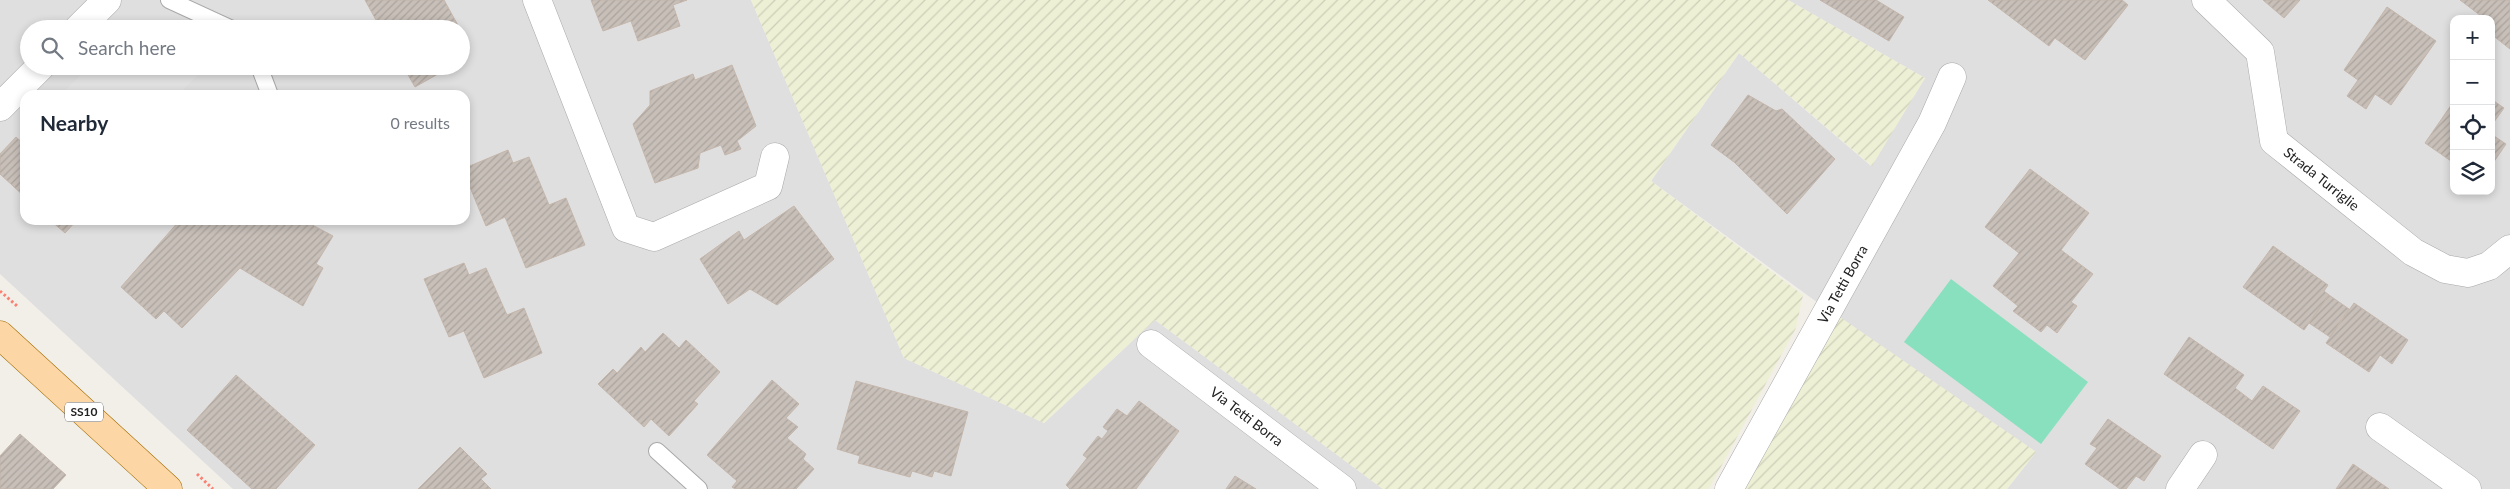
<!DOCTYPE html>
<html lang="en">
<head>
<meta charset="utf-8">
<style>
	:root { --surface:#fff; --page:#f2f2f3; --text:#1f2937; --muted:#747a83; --line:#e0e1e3 }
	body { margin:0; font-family:Lato,sans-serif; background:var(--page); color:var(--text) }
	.controls { position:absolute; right:15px; top:15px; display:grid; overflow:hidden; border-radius:10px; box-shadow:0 2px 8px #0003 }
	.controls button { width:45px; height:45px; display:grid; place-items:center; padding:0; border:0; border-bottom:1px solid var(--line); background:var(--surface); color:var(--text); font:25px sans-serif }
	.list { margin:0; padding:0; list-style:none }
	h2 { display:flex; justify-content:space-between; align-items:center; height:65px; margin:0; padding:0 20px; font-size:21px }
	h2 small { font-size:16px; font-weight:400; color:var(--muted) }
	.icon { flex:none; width:28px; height:28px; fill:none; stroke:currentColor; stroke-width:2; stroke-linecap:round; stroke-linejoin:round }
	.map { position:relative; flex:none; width:2510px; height:489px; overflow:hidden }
	.search { position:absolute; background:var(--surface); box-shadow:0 2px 8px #0003; left:20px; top:20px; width:450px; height:55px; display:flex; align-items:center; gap:12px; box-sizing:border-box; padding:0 18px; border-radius:28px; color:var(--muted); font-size:19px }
	.panel { position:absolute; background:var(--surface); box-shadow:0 2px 8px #0003; left:20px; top:90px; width:450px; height:135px; border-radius:15px }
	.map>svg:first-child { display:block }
	.residential { fill:#e0dfdf; fill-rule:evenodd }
	.farmland { fill:url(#farmland-furrows) }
	.pitch { fill:#88e0be }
	.parking { fill:#e2e2e2 }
	.building { fill:url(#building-hatch); stroke:#c4b6ab }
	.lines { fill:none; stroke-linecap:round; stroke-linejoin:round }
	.lane-casing { stroke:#a9a9a9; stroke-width:18 }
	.street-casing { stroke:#a9a9a9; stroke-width:29 }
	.primary-casing { stroke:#a06b00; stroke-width:29 }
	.path { stroke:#fa8072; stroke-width:3; stroke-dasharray:2.5 2.5; stroke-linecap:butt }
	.lane { stroke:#fff; stroke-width:16 }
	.street { stroke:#fff; stroke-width:28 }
	.primary { stroke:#fcd6a4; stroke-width:28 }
	.labels { text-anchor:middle; stroke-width:4; stroke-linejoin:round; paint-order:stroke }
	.shield { fill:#fff; stroke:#646464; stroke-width:1 }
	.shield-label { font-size:12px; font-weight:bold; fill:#222 }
	.street-label { font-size:14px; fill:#222; stroke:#fff }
</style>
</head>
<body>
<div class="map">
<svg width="2510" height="489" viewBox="0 0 2510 489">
	<defs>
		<pattern id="farmland-furrows" width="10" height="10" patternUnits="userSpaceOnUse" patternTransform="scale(1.25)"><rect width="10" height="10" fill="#eef0d5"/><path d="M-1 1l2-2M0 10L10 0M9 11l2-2" fill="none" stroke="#ccceb7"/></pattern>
		<pattern id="building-hatch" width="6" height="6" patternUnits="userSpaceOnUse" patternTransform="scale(1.25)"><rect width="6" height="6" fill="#c7bfb8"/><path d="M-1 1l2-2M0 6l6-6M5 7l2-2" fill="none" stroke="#aba49e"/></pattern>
	</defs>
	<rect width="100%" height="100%" fill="#f2efe9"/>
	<path class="residential" d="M0,0H751L904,358L1044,423L1155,320L1383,489H233L0,274ZM29,29H461V66H29ZM25,95H465V220H25Z
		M1788,0H2510V489H2007L2036,452L1814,300L1651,181L1739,53L1871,166L1925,78ZM2454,19H2491V191H2454Z"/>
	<path class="farmland" d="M751,0H1788L1925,78L1872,166L1739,53L1651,181L1803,295L1796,328L1709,489H1383L1155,320L1044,423L904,358Z
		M1834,313L2036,452L2007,489H1735Z"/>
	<path class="pitch" d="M1951,279L2088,382L2041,444L1904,342Z"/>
	<path class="parking" d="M89,66H202L205,68L178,95H68L64,92Z"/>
	<path class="building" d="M365,0H444L460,29H381Z
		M591,0H687L673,5L680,26L638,41L631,21L603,31Z
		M1820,0H1876L1904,17L1889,41Z
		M1988,0H2122L2128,5L2085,60L2055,38L2049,46Z
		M2263,0H2300L2284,18Z
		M2460,0H2510V49L2491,34V19H2485Z
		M2387,7L2436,41L2391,105L2375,94L2366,109L2347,96L2358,80L2344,70Z
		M461,31L468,44L461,48Z
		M732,65L756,126L737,141L741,149L725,155L721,145L700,153L698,168L655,183L633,124L650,105V91L693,74L695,80Z
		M403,66H452L415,87Z
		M1748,95L1776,111L1782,109L1835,159L1787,214L1734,162L1711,145Z
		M2491,99L2504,108L2491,126Z
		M2454,101V163L2425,143Z
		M2491,134L2506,144L2491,166Z
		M16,137L25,145V197L0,174V154Z
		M508,150L513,163L529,157L549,205L566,198L585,245L526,268L505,217L486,226L465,175V168Z
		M2030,169L2089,213L2061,250L2093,274L2071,302L2077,306L2057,333L2047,325L2041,332L2013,311L2018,306L1993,286L2019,253L1985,227Z
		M794,206L834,259L777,305L750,289L728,304L700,259L739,231L744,240Z
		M50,220H77L65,233Z
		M180,220H303L333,236L316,264L323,268L303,306L240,268L182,328L164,311L156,319L121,287Z
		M2273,246L2328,285L2324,291L2329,295L2304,330L2243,287Z
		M464,263L469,275L486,268L507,315L524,308L542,353L484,378L464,331L449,337L424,279Z
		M2329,295L2349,309L2330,337L2309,323Z
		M2354,303L2408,340L2392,364L2380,355L2369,372L2326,343Z
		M663,333L679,348L686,340L720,372L694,401L698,404L669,436L651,419L644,427L598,384L613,369L617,373L641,347L645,352Z
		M2189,337L2244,375L2235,388L2252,401L2263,386L2300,411L2273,449L2164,374Z
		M236,375L315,445L276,489H252L187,430Z
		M772,380L799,404L786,418L798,427L787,438L806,454L803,459L814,469L796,489H735L732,487L737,481L707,455Z
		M856,381L968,412L951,476L934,471L932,477L912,471L910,477L858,463L860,456L837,449Z
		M1139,401L1179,431L1136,489H1070L1066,485L1087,458L1083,455L1098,436L1102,439L1108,431L1103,427L1117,409L1127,416Z
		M2108,419L2161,456L2144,481L2136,476L2126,489H2120L2085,464L2097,448L2090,444Z
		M20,434L66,475L53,489H0V456Z
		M460,447L487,474L481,479L491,489H418Z
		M2353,464L2389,489H2336Z
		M1235,476L1256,489H1226Z"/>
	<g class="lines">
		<defs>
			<path id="lane" d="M169,0L232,29
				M259,66L270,95
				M657,451L699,489"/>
			<g id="street">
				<path d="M537,0L626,228L654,237L768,186L775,157"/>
				<path id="s1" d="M2206,0L2260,52L2274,141L2413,252L2445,269L2468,273L2489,266L2510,249"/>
				<path d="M78,29L107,0"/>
				<path d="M0,107L41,66"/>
				<path id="s2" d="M1151,344L1342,489"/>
				<path d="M2380,427L2467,489"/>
				<path id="s3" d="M1729,489L1932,123L1952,77"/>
				<path d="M2180,489L2203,455"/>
			</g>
			<path id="primary" d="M0,335L168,489"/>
		</defs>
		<use href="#lane" class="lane-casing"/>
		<use href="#street" class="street-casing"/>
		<use href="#primary" class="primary-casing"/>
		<path class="path" d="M0,291L17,306
			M197,474L213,489"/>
		<use href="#lane" class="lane"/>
		<use href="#street" class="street"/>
		<use href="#primary" class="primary"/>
	</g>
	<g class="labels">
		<rect class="shield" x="65" y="402.5" width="38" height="19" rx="4"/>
		<g class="shield-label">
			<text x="84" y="416">SS10</text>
		</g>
		<g class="street-label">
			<text dy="5" stroke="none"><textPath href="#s1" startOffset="226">Strada Turriglie</textPath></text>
			<text dy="5" stroke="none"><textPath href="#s3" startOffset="234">Via Tetti Borra</textPath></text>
			<text dy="5" stroke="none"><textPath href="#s2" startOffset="120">Via Tetti Borra</textPath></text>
		</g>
	</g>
</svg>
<div class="controls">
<button>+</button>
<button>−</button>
<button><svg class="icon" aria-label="locate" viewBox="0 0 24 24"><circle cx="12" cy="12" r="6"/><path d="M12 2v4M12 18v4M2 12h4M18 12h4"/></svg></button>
<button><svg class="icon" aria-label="layers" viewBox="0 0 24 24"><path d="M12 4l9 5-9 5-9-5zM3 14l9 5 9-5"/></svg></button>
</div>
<div class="search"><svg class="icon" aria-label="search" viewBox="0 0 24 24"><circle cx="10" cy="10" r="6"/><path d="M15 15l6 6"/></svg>Search here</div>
<section class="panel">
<h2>Nearby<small>0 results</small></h2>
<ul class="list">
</ul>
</section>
</div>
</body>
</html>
